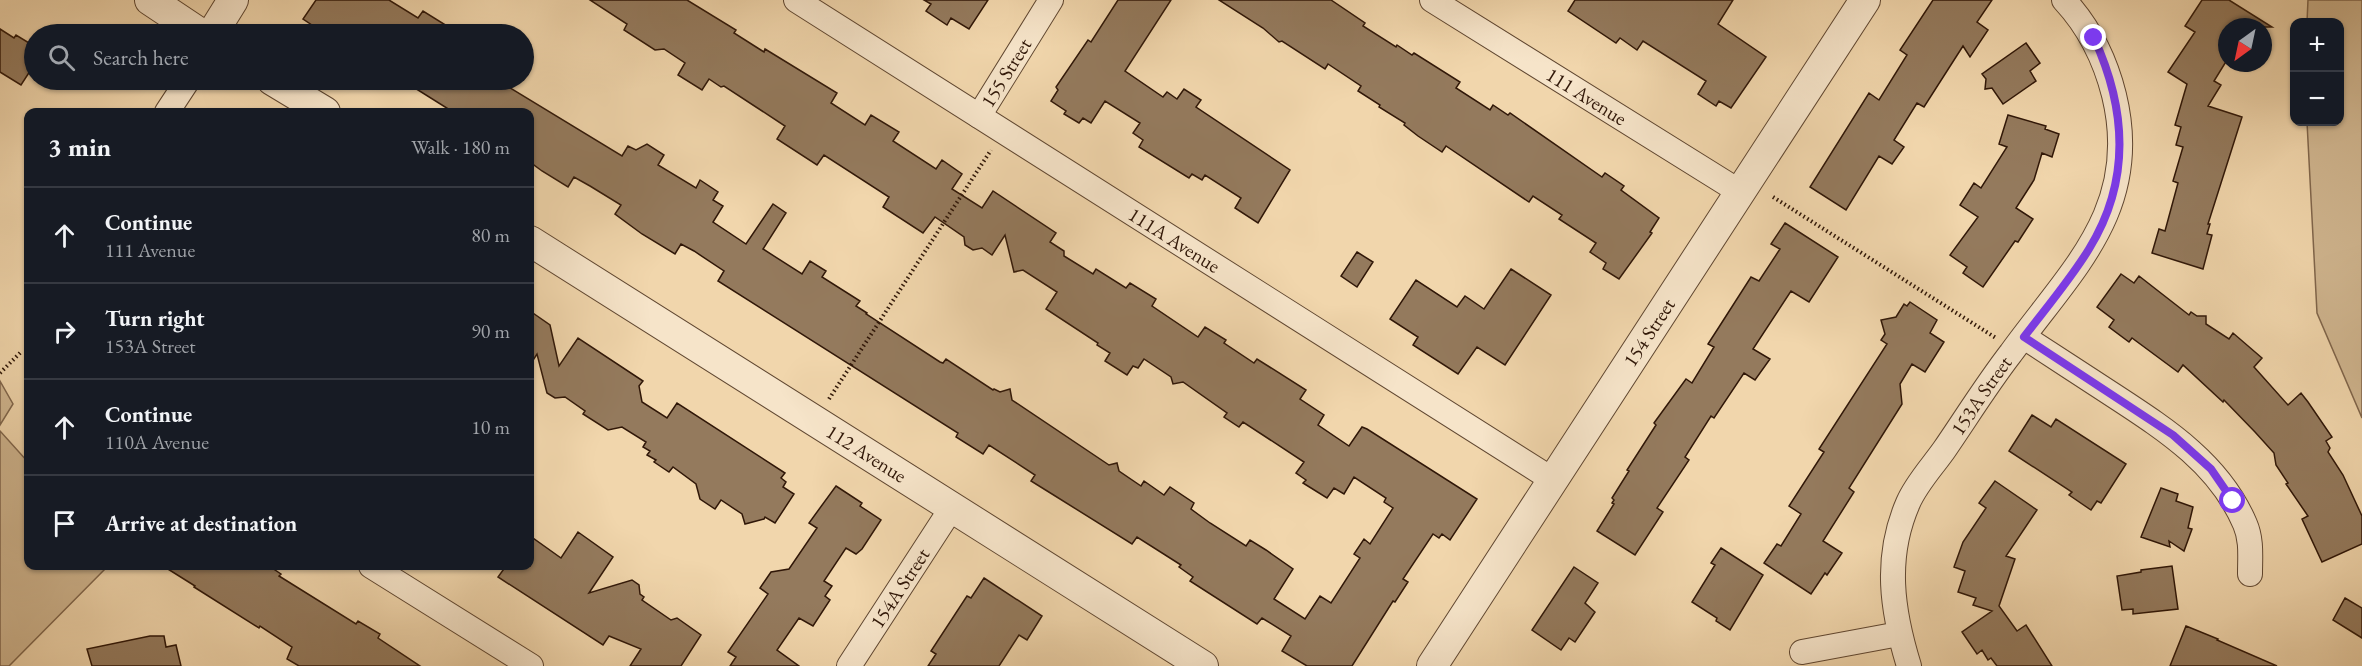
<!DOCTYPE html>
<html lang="en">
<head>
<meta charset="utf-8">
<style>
	:root { --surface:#171b24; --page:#242831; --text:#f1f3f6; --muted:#9ea1a6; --line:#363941 }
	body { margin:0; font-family:"EB Garamond",serif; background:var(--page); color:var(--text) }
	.controls { position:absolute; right:18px; top:18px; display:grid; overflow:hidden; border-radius:12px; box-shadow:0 2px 4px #0004 }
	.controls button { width:54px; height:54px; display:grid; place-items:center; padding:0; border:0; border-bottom:2px solid var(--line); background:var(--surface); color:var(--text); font:30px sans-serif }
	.compass { position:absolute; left:2218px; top:18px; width:54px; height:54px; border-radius:50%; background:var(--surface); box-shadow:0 2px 4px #0004; rotate:213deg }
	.stop { position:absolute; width:18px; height:18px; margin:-14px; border:4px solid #7c3aed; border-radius:50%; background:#fff }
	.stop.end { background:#7c3aed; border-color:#fff; box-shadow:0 2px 6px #0008 }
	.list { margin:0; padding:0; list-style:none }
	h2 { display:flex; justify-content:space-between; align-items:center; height:78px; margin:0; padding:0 24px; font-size:26px }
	h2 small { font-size:20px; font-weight:400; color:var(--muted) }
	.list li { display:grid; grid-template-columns:39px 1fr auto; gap:18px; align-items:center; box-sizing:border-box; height:96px; padding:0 24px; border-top:2px solid var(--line) }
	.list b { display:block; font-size:22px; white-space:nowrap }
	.list p { margin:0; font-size:20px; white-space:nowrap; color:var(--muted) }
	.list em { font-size:20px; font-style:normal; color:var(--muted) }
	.icon { flex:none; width:33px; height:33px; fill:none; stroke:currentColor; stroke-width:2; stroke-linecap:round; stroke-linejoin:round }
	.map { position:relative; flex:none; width:2362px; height:666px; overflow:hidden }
	.search { position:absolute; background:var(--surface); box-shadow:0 2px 4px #0004; left:24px; top:24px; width:510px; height:66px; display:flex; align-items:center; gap:15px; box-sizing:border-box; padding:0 21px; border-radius:33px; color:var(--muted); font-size:22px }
	.panel { position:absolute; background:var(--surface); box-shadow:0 2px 4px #0004; left:24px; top:108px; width:510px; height:462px; border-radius:12px }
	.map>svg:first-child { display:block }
	.green { fill:#d0b690; stroke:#80664c; stroke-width:1.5 }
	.building { fill:#947a5d; stroke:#301708; stroke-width:1.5 }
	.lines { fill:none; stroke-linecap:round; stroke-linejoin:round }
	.minor-casing { stroke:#604731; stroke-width:26 }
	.tertiary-casing { stroke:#604731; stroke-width:32 }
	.path { stroke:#301708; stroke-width:4; stroke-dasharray:1.5 3; stroke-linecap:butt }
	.minor { stroke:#f6e4c9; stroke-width:24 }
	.tertiary { stroke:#f6e4c9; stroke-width:30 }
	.route { stroke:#7c3aed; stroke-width:8 }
	.labels { text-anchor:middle; stroke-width:4.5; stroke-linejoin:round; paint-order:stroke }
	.street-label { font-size:20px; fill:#301708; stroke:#f6e4c9 }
</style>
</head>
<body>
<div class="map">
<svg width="2362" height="666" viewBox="0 0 2362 666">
	<rect width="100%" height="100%" fill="#f1d6ac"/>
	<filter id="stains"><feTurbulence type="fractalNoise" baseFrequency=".00333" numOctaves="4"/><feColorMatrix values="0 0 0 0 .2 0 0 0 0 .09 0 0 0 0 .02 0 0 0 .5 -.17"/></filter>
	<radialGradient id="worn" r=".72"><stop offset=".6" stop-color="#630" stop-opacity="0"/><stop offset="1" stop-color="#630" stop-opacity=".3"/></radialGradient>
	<path class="green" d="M2308,0H2362V418L2317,313L2307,122H2340V22H2307Z
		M0,381L13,404L0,425Z
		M0,431L28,462V566L107,567L9,666H0Z"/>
	<path class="building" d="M316,0H389L418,18L423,11L460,34H341L328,26L324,33L303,19Z
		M590,0H687L736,30L734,33L764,52L765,49L837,93L831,103L865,125L871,115L899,132L893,141L936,169L942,160L962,174L952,189L982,208L993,191L1056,233L1050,242L1064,251V256L1093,274L1096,269L1126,288L1130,283L1156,299L1152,306L1198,337L1205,327L1226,340L1224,343L1254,363L1257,359L1306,390L1300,399L1324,415L1318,425L1349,446L1362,427L1367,429L1477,499L1450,540L1442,534L1439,538L1433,534L1403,579L1408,582L1395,602L1393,601L1352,666H1307L1282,651L1291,636L1262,618L1257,624L1190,581L1193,577L1179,567L1181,565L1137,537L1132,544L1052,494L1031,481L1035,475L989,445L983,454L956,437L958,433L718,281L724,271L694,251L681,244L675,254L642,234L615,214L621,205L590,186L574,177L568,187L542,171L530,162V112H453L402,80H497L622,156L628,146L636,150L647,144L664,155L658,165L696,188L700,180L718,192L713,200L723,206L713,222L746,244L773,204L786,213L763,249L802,274L810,261L826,271L822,277L860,301L856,306L867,313L866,314L940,362L943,363L946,359L993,390L994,389L1000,392L1010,389L1012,400L1109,465L1117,463L1119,471L1141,486L1144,481L1164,495L1170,487L1194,503L1191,509L1210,523L1246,546L1250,540L1266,550L1293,569L1274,599L1305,619L1320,596L1331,603L1360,558L1354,554L1364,539L1370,544L1393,508L1384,502L1386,498L1354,477L1344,494L1334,488L1327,498L1303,483L1306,480L1296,473L1304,462L1243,422L1239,427L1224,417L1227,413L1183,382L1173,384L1171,377L1144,359L1138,368L1133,366L1127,375L1105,361L1110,353L1097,345L1098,343L1046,309L1057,292L1023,270L1014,272L1005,235L992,255L982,248L973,250L965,245L964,237L935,217L923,233L883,207L889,197L824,155L817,165L777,139L785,126L724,86L721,87L709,79L702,90L678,75L685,63L664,49L655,50L624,30L627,24Z
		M924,0H988L969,29L951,18L947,25L926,11L931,4Z
		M1118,0H1171L1125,71L1163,97L1167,92L1177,99L1184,89L1201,100L1196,107L1290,170L1258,223L1235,208L1241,198L1205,175L1202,180L1192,174L1189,178L1139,147L1143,140L1133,133L1140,123L1105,101L1091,123L1083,118L1079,123L1064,114L1066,111L1051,101L1058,90L1056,87L1088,40L1091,42Z
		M1219,0H1331L1365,23L1363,26L1396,47L1397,45L1412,55L1414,53L1460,82L1456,88L1490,110L1493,105L1508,115L1510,113L1602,177L1605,173L1624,186L1621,190L1659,218L1650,232L1652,233L1619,279L1603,269L1606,263L1590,252L1596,243L1559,219L1562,215L1533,196L1529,202L1446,146L1442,152L1418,136L1404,125L1405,123L1379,107L1380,105L1358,91L1361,86L1328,64L1325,69L1282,41L1279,42L1263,28Z
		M1575,0H1733L1718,24L1766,57L1731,108L1719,101L1716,106L1698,94L1706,81L1643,41L1637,50L1620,38L1616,43L1568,11Z
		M1933,0H1992L1977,22L1988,30L1970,57L1963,46L1924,107L1917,103L1894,140L1904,147L1892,164L1879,156L1846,210L1810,187L1869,93L1879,100L1907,55L1900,50Z
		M2202,0H2229L2272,27H2227V60L2214,81L2221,85L2208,106L2242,117L2208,224H2210L2207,234L2212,235L2203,269L2152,253L2159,229L2165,231L2178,183L2173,181L2183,147L2176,145L2181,127L2175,125L2187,84L2168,72L2195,32L2185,26Z
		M0,29L14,38L16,35L34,46V65L21,85L0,72Z
		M2026,43L2040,63L2030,71L2036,81L2003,104L1992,88L1985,89L1986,79L1982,74Z
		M2008,115L2046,126L2045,129L2059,134L2052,157L2042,153L2034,180L2016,208L2033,219L2018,242L2015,241L1983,287L1963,273L1967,267L1950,255L1978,217L1960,205L1974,183L1981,188L2007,147L1999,144Z
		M1785,223L1838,257L1809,302L1791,291L1753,349L1770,359L1755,380L1744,373L1714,418L1711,416L1685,457L1689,460L1657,508L1663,512L1635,555L1597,531L1614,504L1612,503L1614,500L1612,498L1629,471L1627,470L1656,425L1654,423L1686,379L1692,383L1714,347L1708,344L1719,327L1751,277L1759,281L1780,249L1771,244Z
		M1357,252L1373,262L1357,287L1341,276Z
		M1511,269L1551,295L1505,365L1477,347L1458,374L1413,345L1418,337L1390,319L1416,280L1457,307L1465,296L1484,309Z
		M2121,274L2134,283L2139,276L2189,315L2191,312L2197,316H2206V324L2229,339L2233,333L2262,358L2254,367L2288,405L2301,393L2308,402L2332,437L2326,441L2330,448L2328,452L2343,475L2362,516V544L2322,562L2302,519L2308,516L2286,484L2288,483L2276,465L2274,453L2255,432L2224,400L2223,402L2183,365L2178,372L2132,338L2129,342L2109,327L2114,320L2097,307Z
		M1910,302L1937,320L1930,333L1944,342L1925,372L1912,364L1900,384L1902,404L1849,488L1854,492L1823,541L1842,553L1827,575L1825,573L1811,594L1764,563L1777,544L1781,546L1801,514L1789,506L1824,452L1819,449L1887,344L1881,340L1885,334L1881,320L1896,317L1904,304L1907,306Z
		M530,311L550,325L559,366L578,338L643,381L639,386L642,402L667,418L677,403L785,473L781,478L786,482L783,487L794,494L775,523L765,517L764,519L745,524L742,514L721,500L715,509L700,499L696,484L673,467L669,472L654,462L656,460L647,455L650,451L643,447L646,442L622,427L608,430L583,414L585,411L565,397L555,398L547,393L537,354L530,365Z
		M2032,415L2051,427L2056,419L2126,464L2101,503L2097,501L2091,510L2069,495L2072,492L2009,451Z
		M1995,481L2037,510L2006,556L2015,559L1999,606L2017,631L2026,625L2052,666H1997L1991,658L1988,660L1982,650L1977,654L1962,632L1992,611L1973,605L1976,598L1958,592L1965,571L1954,567L1963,542L1986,508L1979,503Z
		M836,486L862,503L860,506L881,520L862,549L856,554L846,548L824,581L832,586L825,596L830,600L813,626L799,618L777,650L799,666H730L736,657L728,652L768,594L760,588L771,572L789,569L817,528L809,523Z
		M2161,488L2178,494L2176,501L2193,507L2188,528L2192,529L2184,551L2169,541L2170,547L2141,537Z
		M578,532L613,557L589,593L632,580L639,585L640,594L644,597L642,600L671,620L677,618L701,635L681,666H630L641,649L609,636L603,645L498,577L506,566H530V536L561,558Z
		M1721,548L1763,575L1730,630L1716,621L1717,618L1692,602L1715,565L1711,563Z
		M163,566H269L281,574L279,576L356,624L358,621L380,634L378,638L420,666H299L287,659L292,647L260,626L259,628L194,587L195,586Z
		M2172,566L2178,609L2133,614V609L2122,610L2117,576L2141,572V570Z
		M1574,567L1598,583L1585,603L1595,612L1575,642L1569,638L1561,650L1532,630Z
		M984,578L1042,616L1027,640L1019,635L999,666H928L936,654L931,651L967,596L971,598Z
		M2345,598L2362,608V638L2333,620Z
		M2186,626L2218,639L2217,640L2277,666H2170Z
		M150,636H164L166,647L176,645L181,666H92L87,649Z"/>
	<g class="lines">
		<defs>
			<g id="minor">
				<path id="s1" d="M796,0L1553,480"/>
				<path id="s2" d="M1432,0L1740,192"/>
				<path d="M167,112L188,80"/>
				<path id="s3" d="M979,116L1051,0"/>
				<path d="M2024,337C2055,357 2085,377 2116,397C2168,431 2220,465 2245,524C2252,540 2250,557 2250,574"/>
				<path d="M371,566L531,666"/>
				<path d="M1802,652L1899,634"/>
				<path id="s4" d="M849,666L951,509"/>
				<path id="s5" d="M1909,666C1892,611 1884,558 1908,503C1916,484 1932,467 1944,450C1966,418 1987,384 2011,353C2071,270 2142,209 2114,95C2105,59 2090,28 2064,0"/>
			</g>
			<g id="tertiary">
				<path d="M150,0L201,34"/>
				<path d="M212,34L233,0"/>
				<path d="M272,80L325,112"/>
				<path id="s6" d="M530,241L1203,666"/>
				<path id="s7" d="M1432,666L1865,0"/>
			</g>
		</defs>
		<use href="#minor" class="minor-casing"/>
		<use href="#tertiary" class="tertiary-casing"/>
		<path class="path" d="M1773,197L1996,338
			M0,373L22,351
			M829,399L991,150"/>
		<use href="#minor" class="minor"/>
		<use href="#tertiary" class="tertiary"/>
	</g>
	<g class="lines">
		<path class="route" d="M2094,38C2126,108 2131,181 2089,249C2070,280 2046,308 2024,337L2173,435L2211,469L2233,501"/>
	</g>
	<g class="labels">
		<g class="street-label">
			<text dy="7" stroke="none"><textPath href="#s3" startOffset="51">155 Street</textPath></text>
			<text dy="7" stroke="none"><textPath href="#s2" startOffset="182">111 Avenue</textPath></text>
			<text dy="7" stroke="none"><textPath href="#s1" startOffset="448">111A Avenue</textPath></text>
			<text dy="7" stroke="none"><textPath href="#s7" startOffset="398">154 Street</textPath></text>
			<text dy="7" stroke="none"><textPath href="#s5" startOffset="297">153A Street</textPath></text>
			<text dy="7" stroke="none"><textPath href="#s6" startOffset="398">112 Avenue</textPath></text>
			<text dy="7" stroke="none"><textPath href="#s4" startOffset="93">154A Street</textPath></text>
		</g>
	</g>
	<rect width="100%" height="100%" filter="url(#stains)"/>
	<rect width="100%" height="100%" fill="url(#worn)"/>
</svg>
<div class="controls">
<button>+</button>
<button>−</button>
</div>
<svg class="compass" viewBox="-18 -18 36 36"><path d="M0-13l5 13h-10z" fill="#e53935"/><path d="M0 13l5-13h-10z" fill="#9ea1a6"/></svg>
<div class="stop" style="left:2233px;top:501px"></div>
<div class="stop end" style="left:2094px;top:38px"></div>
<div class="search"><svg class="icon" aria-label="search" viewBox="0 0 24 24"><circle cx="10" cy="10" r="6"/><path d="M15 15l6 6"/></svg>Search here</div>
<section class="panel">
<h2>3 min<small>Walk · 180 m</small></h2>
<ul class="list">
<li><svg class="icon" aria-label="ahead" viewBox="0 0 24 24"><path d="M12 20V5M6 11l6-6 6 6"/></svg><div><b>Continue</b><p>111 Avenue</p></div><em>80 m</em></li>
<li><svg class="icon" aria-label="right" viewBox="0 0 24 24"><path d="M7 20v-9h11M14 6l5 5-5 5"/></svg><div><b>Turn right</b><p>153A Street</p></div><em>90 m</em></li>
<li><svg class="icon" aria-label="ahead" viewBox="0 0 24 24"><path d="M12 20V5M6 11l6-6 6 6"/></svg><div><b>Continue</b><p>110A Avenue</p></div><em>10 m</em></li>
<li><svg class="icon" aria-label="arrive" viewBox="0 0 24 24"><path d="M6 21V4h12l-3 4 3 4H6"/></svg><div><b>Arrive at destination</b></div></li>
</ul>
</section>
</div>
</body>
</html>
